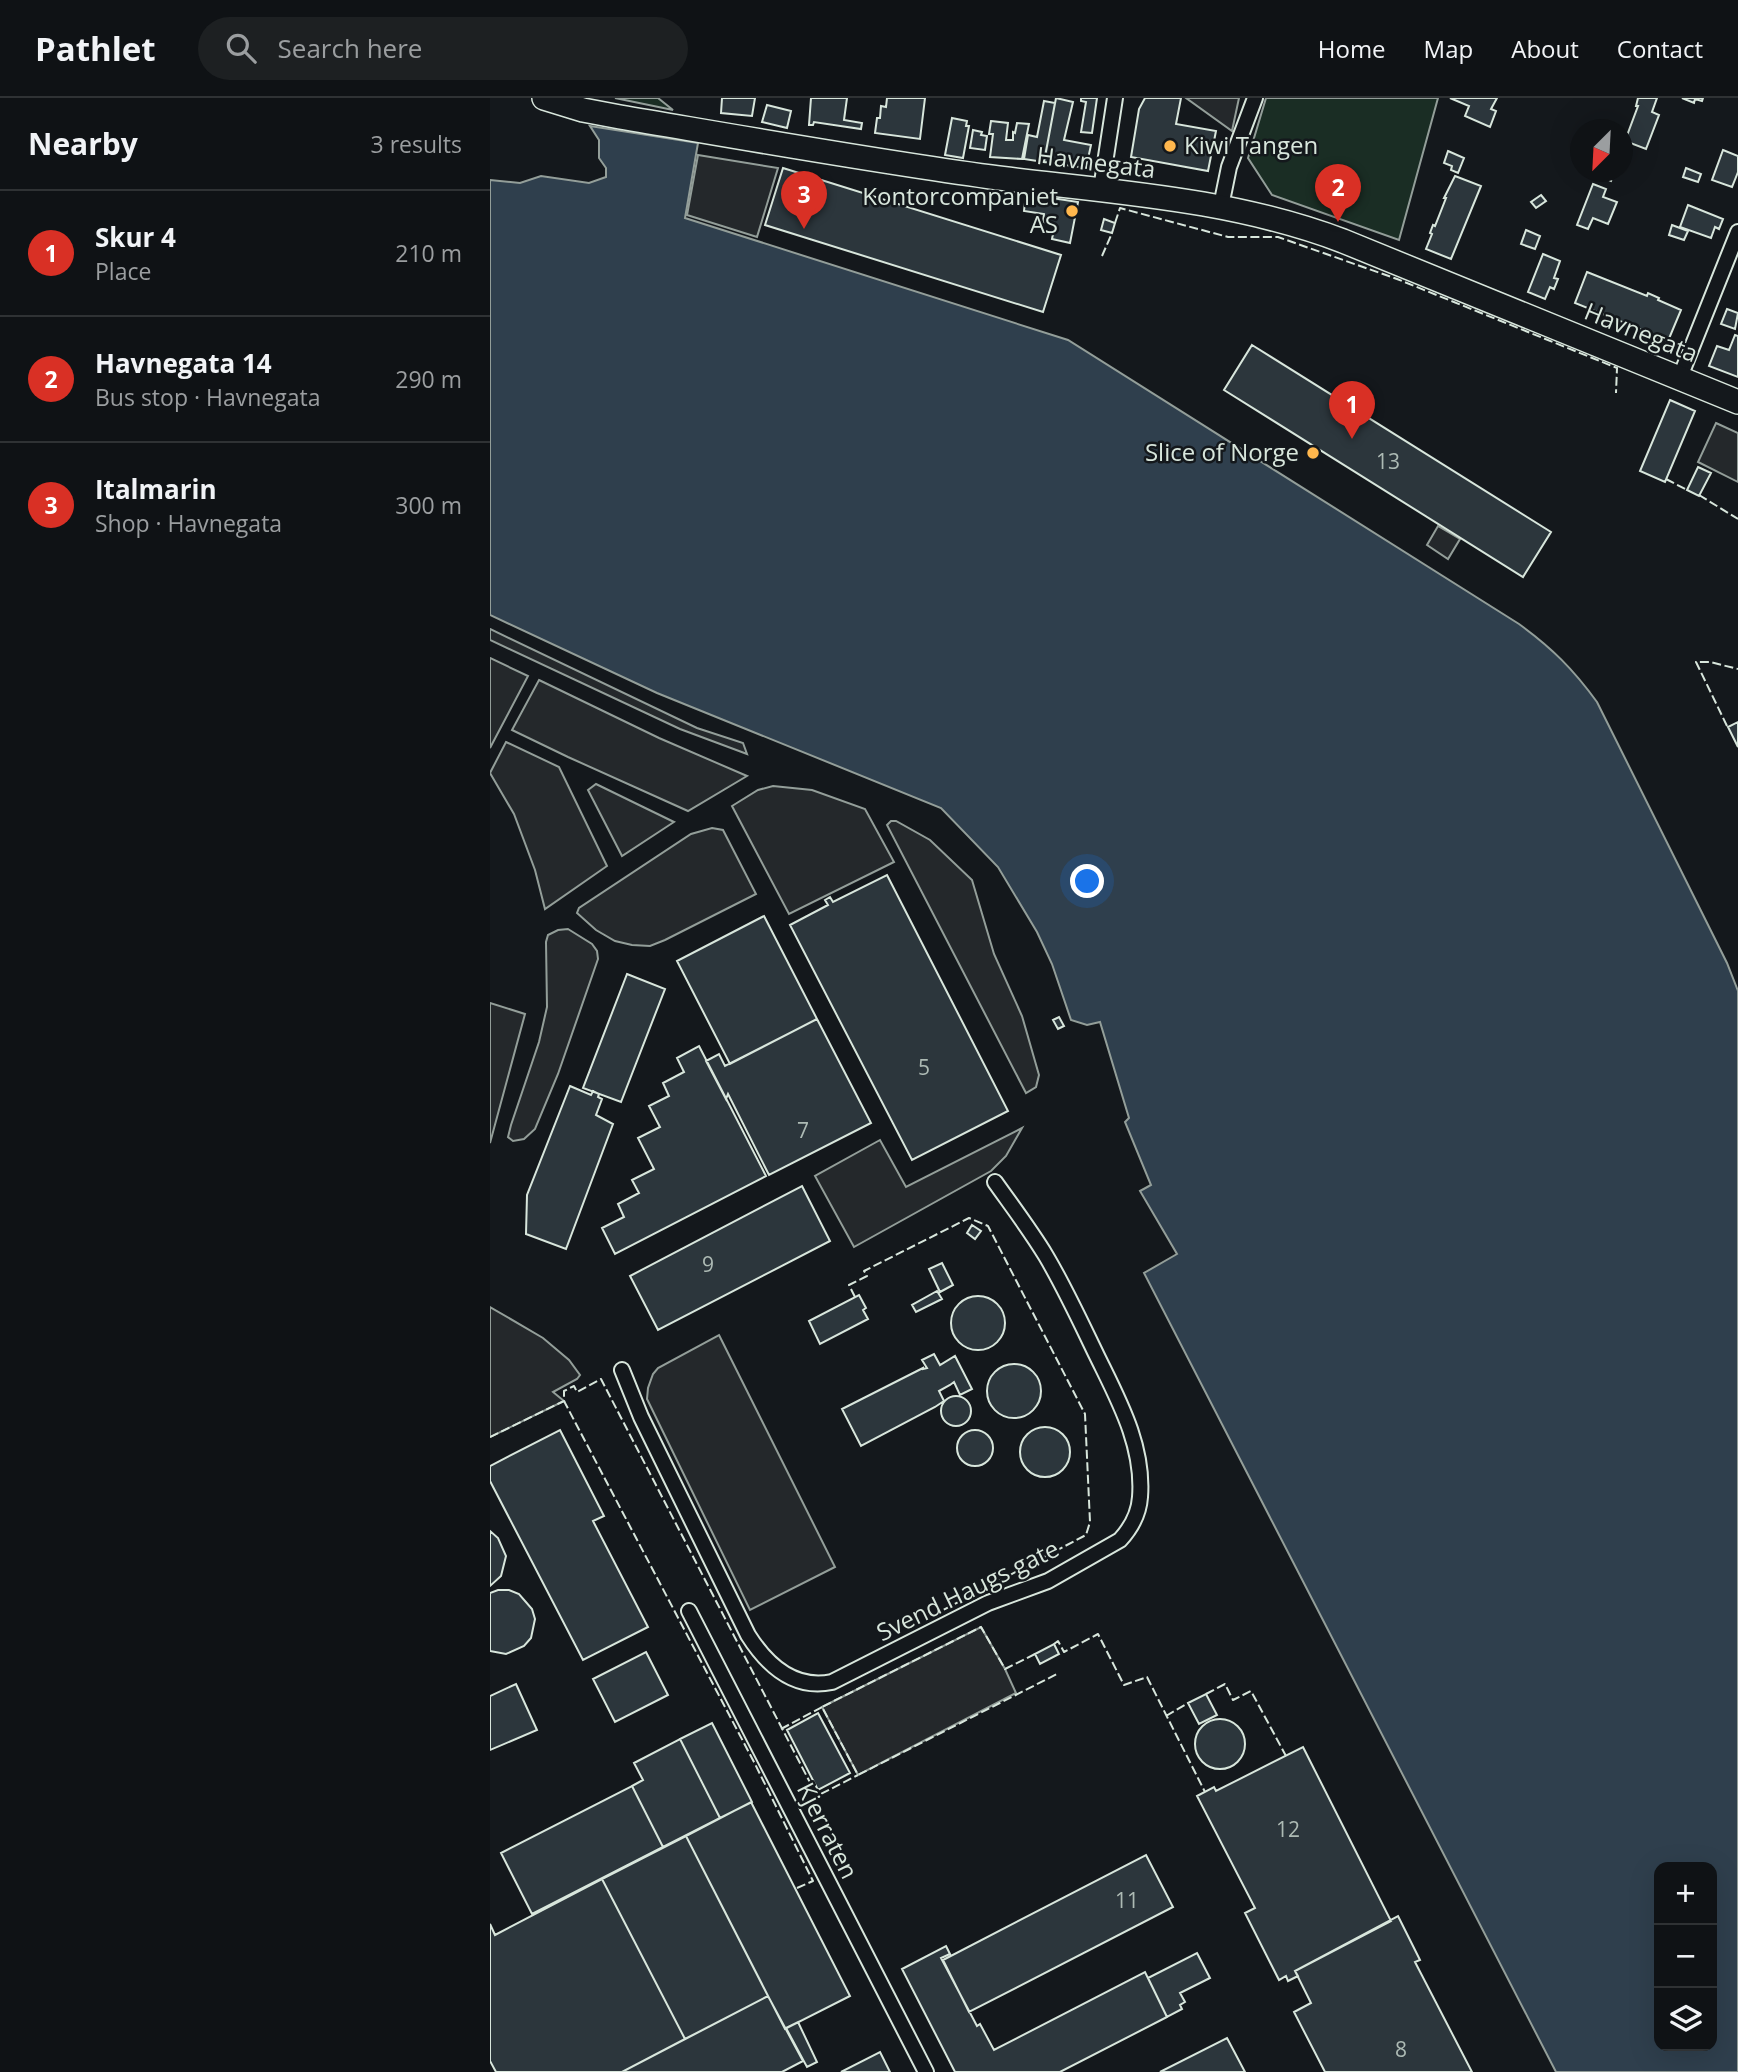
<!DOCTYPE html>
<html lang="en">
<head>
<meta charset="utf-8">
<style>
	:root { --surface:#0f1215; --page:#1d2022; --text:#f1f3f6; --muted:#9b9ea0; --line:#2f3234; --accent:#d93025 }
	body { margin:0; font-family:"Open Sans",sans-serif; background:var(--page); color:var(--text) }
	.controls { position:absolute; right:21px; bottom:21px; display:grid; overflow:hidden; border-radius:14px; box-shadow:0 7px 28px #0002 }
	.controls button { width:63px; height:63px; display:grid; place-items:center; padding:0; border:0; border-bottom:2px solid var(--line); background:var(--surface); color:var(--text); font:35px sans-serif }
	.compass { position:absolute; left:1080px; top:21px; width:63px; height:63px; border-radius:50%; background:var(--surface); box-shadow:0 7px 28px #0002; rotate:204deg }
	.you { position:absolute; left:598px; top:784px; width:24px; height:24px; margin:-18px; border:5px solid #fff; border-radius:50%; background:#1a73e8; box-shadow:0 0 0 10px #1a73e833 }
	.badge { display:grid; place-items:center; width:46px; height:46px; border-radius:50%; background:var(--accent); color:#fff; font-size:23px; font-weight:700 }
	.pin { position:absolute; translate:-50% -58px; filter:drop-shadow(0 2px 4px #0008) }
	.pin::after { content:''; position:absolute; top:37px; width:24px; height:21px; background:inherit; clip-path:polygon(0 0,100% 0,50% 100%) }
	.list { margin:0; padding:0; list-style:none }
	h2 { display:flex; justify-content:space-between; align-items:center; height:91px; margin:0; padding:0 28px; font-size:30px }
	h2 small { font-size:23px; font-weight:400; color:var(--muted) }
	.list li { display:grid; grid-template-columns:46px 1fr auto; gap:21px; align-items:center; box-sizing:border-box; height:126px; padding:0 28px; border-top:2px solid var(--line) }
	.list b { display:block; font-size:26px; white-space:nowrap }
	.list p { margin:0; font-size:23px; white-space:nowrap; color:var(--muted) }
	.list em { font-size:23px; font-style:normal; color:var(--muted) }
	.icon { flex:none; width:38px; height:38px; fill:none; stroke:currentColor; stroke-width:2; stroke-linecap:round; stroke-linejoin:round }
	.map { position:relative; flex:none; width:1248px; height:1974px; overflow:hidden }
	header { display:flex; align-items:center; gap:42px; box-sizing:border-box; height:98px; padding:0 35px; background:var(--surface); border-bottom:2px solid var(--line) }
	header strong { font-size:33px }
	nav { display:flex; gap:38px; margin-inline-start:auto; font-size:24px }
	.search { width:490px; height:63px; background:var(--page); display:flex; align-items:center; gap:18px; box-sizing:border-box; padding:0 24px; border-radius:38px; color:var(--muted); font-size:26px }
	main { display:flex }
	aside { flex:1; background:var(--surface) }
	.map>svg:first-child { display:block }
	.green { fill:#1a2d24; stroke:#939e99; stroke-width:2 }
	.parking { fill:#24282b; stroke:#939e99; stroke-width:2 }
	.water { fill:#2f3f4d; stroke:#939e99; stroke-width:2; fill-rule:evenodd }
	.building { fill:#2c363c; stroke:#d8e6dc; stroke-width:2 }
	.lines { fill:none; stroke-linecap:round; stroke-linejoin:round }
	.minor-casing { stroke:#d8e6dc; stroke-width:18 }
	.primary-casing { stroke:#d8e6dc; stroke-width:26 }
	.minor { stroke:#14181c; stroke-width:14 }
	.primary { stroke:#14181c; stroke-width:23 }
	.fence { stroke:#d8e6dc; stroke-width:2; stroke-dasharray:9 3.5; stroke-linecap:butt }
	.poi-dot { fill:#ffb74d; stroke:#14181c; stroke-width:2.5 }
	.labels { text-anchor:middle; stroke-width:5; stroke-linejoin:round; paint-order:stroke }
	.number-label { font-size:21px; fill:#adbab4 }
	.poi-label { font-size:24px; fill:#d8e6dc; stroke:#14181c; text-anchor:end }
	.street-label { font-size:24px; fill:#d8e6dc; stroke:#14181c }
</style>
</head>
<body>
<header>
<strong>Pathlet</strong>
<div class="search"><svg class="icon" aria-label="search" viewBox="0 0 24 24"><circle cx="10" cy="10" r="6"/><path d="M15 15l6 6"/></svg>Search here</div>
<nav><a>Home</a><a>Map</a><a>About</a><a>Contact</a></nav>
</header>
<main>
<aside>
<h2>Nearby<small>3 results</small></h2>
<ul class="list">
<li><span class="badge">1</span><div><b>Skur 4</b><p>Place</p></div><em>210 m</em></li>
<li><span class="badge">2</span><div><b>Havnegata 14</b><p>Bus stop · Havnegata</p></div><em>290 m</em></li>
<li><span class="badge">3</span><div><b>Italmarin</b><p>Shop · Havnegata</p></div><em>300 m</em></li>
</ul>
</aside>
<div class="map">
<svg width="1248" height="1974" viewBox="0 0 1248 1974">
	<rect width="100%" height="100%" fill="#14181c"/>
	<path class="green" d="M125,0H168L183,12Z
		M776,0H948L909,142L782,97L758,60Z"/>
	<path class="parking" d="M696,0H749L742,33Z
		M208,57L288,70L267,139L197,117Z
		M1226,325L1248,335V384L1208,364Z
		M948,428L970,441L958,461L937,447Z
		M0,531L207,630L253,645L257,656L190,631L0,542Z
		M0,560L38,578L0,650Z
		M49,582L169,640L257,678L198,713L78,659L22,632Z
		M16,644L69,669L117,768L55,811L45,772L24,716L0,675Z
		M106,686L147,706L184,724L132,758L98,692Z
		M283,688L322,692L375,711L404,764L299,816L242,708L268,692Z
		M401,723H406L440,742L482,782L504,856L532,918L549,977L546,989L536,995L397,727Z
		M222,730L233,732L266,796L175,842L160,848L142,847L125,843L106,832L87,815L89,810L201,736Z
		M78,831L102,846L107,853L108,861L68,976L45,1031L34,1041L23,1043L18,1039L21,1027L49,944L57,909L56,844L58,837L68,832Z
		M0,905L35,916L0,1045Z
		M532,1030L516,1058L501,1073L364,1149L325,1078L390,1042L416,1089Z
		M0,1209L53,1240L79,1262L90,1277L87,1281L63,1294L74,1303L0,1339Z
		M229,1237L345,1469L260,1512L157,1301L158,1290L163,1276L168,1270Z
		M491,1529L515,1571L526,1595L368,1677L332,1609Z"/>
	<path class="water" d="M100,28L208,45L195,120L578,242L1029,526C1062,550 1083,571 1107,604L1237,865L1248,893V1974H1066L654,1175L687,1156L650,1093L661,1087L635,1024L639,1020L610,924L597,927L581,922L562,866L547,834L508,769L451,710L167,595L0,517V82L30,85L51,78L99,85L116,79V70L109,60V42ZM1169,1769H1222V1948H1169Z"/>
	<path class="building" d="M232,0H265L262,18L231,15Z
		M321,0H357L354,22L372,25L371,31L324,24L323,27H319Z
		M397,0H435L430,41L385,35L387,20H390L391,8L396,9Z
		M566,0L583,4L574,42L601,47L596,70L554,64Z
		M591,0H607L602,35L591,34L596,4L591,3Z
		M655,0H691L686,26L726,33L718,73L641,59L649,11Z
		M960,0H1007L1001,11L1006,13L1000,29L975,18L979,8Z
		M1148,0H1167L1162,14L1169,17L1156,51L1135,43L1148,8H1146Z
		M1192,0H1213L1212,3L1205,1L1204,5Z
		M554,3L565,5L554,64L534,61L538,37L547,39Z
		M277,7L301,13L297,30L272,24Z
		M462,20L477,23L476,28H479L473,60L455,57Z
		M501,23L518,25L516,42H523V34L525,35L527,25L539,26L532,61L500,59L503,36H499Z
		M483,32L492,34L491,37L497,38L495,52L480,50Z
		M1132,45L1139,47L1133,63L1132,62Z
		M1233,52L1248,58V74L1242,89L1222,82Z
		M958,53L974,60L968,75L961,72L962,68L954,65Z
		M293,70L571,157L553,214L275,127Z
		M1196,70L1211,76L1208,84L1193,79Z
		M1107,74H1124L1121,83L1106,77Z
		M965,78L991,88L961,161L936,151L942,136L940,135L943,127L945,128L956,100H954Z
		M1103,86L1116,91L1113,99L1127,104L1118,126L1103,120L1098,131L1087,127Z
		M536,96L588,104L580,145L562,141L565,126L553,124L554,116L534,113Z
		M1051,97L1056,103L1046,110L1041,104Z
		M1198,107L1233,121L1229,131L1225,129L1221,140L1190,129Z
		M614,121L625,125L622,135L611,132Z
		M1182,127L1198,133L1194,142L1179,137Z
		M1036,132L1050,138L1045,151L1031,146Z
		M1053,156L1070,163L1064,180L1068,181L1064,191L1060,189L1055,201L1038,194Z
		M1097,174L1157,198L1158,195L1169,200L1168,202L1191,212L1178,243L1149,234L1150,231L1085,205Z
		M1237,211L1248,215L1245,231L1231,226Z
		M1245,237L1248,238V279L1219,268L1227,248L1239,252Z
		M762,247L1061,434L1033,479L734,292Z
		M1180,302L1205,313L1175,384L1150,373Z
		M1208,369L1221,375L1209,398L1197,392Z
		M1248,624V649L1238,629Z
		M397,777L518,1013L422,1062L300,827L338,807L335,802L340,799L343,804Z
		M274,818L327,921L240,966L187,863Z
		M137,876L175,891L131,1004L93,990Z
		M569,919L574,928L568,931L563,922Z
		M327,921L381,1025L279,1077L238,996L236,1001L216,963L229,956L235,968Z
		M209,948L276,1078L125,1156L112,1130L134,1119L128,1106L149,1095L142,1082L164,1071L148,1040L170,1029L159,1008L179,998L173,985L194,974L187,960Z
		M80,988L101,997L103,993L109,996L108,999L112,1001L106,1017L123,1026L76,1151L36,1136L37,1097Z
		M312,1088L340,1143L168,1232L140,1178Z
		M482,1127L491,1133L485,1141L477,1135Z
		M452,1165L463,1187L450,1194L439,1171Z
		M447,1193L452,1201L426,1214L422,1207Z
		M369,1197L376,1210L373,1212L378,1221L330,1246L319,1223Z
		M461 1225a27 27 0 1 1 54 0a27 27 0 1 1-54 0Z
		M444,1256L450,1267L465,1258L482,1291L470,1297L464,1284L460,1287L449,1293L454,1303L445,1309L371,1348L352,1311L433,1270V1271L437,1270L432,1262Z
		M497 1293a27 27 0 1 1 54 0a27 27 0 1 1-54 0Z
		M451 1313a15 15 0 1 1 30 0a15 15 0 1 1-30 0Z
		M530 1354a25 25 0 1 1 50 0a25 25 0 1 1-50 0Z
		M70,1332L114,1418L103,1423L158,1529L93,1562L0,1383V1368Z
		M467 1350a18 18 0 1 1 36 0a18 18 0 1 1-36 0Z
		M0,1433L8,1440L16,1458L11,1478L0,1488Z
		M8,1492H19L29,1496L42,1511L45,1521L41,1540L34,1548L16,1556L0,1553V1495Z
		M564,1546L569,1556L550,1566L545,1556Z
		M156,1554L178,1597L125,1624L103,1581Z
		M26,1586L47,1632L0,1652V1598Z
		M716,1596L727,1617L709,1626L698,1605Z
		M328,1615L360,1675L328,1692L297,1632Z
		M705 1646a25 25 0 1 1 50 0a25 25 0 1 1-50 0Z
		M222,1625L262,1704L230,1720L190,1641Z
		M190,1641L230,1720L173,1749L142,1688L153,1682L144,1665Z
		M813,1649L901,1823L805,1873L808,1878L798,1883L796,1878L789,1882L755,1815L765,1810L707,1698L724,1689L726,1693Z
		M142,1688L173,1749L42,1816L11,1755Z
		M261,1704L360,1898L295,1931L196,1738Z
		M196,1738L278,1898L195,1941L112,1781Z
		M656,1757L683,1809L479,1914L453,1862Z
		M112,1781L195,1941L132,1974H6L0,1963V1826L5,1837Z
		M908,1818L930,1862L925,1864L982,1974H835L804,1914L821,1905L805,1873Z
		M456,1848L460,1856L451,1860L487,1928L490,1926L504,1952L655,1874L677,1919L570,1974H465L412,1871Z
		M707,1855L720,1880L690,1895L695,1904L690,1907L692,1911L677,1919L658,1880Z
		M278,1898L313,1963L292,1974H132Z
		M308,1924L327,1964L317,1969L296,1930Z
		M737,1940L755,1974H670Z
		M390,1954L400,1974H351Z"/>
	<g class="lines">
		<defs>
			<path id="minor" d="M611,91L625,0
				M731,108L739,69L765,0
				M1190,279L1248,134
				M132,1272L151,1319L258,1537C277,1567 304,1592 342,1584L498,1505L558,1483L630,1442C641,1430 649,1415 650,1399C654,1348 629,1303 607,1258C591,1225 575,1190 556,1158C541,1133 522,1108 505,1084
				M199,1513L436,1974"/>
			<path id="primary" d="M54,0L93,12L130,19C254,40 377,62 501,79C620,94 740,100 853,143L1248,304"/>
		</defs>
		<use href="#minor" class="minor-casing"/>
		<use href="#primary" class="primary-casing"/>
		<use href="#minor" class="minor"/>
		<use href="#primary" class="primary"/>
		<path class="fence" d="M625,125L630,110L738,139H788L907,181L1127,270L1126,295
			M612,158L622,135
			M1176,381L1197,392
			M1209,397L1248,421
			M1237,628L1206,564H1220L1248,571
			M365,1199L359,1187L377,1178L374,1173L479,1120L498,1128L595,1316L600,1424L596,1437L438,1520
			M0,1339L74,1303
			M564,1546L568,1543L574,1554L608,1536L634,1587L657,1579L715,1694
			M545,1556L515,1571L491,1529L332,1609L368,1677L569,1575
			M716,1596L735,1586L743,1602L761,1593L796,1658
			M676,1618L698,1605
			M291,1631L332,1609
			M307,1790L323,1783L265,1666L74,1303V1293L84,1288L87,1294L111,1281L327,1698L368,1677"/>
	</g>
	<g class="poi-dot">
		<circle cx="680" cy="48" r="7"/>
		<circle cx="582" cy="113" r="7"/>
		<circle cx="823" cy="355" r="7"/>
	</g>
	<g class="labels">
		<g class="number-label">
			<text x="898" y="371">13</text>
			<text x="434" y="977">5</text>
			<text x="313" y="1040">7</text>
			<text x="218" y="1174">9</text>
			<text x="798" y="1739">12</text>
			<text x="637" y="1810">11</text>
			<text x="911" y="1959">8</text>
		</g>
		<g class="poi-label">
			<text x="694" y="56" text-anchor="start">Kiwi Tangen</text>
			<text x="568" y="107">Kontorcompaniet<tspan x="568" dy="28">AS</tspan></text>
			<text x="809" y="363">Slice of Norge</text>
		</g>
		<g class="street-label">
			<text transform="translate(606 65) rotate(7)" y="8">Havnegata</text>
			<text transform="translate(1151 235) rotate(22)" y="8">Havnegata</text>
			<text transform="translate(478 1493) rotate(-26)" y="8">Svend Haugs gate</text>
			<text transform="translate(337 1733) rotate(63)" y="8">Kjerraten</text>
		</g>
	</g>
</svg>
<div class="controls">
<button>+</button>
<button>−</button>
<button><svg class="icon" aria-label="layers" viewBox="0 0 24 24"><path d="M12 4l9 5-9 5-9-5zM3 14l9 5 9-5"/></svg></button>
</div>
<svg class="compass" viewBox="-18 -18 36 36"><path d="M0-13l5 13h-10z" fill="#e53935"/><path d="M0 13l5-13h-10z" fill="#9b9ea0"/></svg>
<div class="you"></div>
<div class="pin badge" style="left:862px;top:341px">1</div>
<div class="pin badge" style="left:848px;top:124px">2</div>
<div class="pin badge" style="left:314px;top:131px">3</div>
</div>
</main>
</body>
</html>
